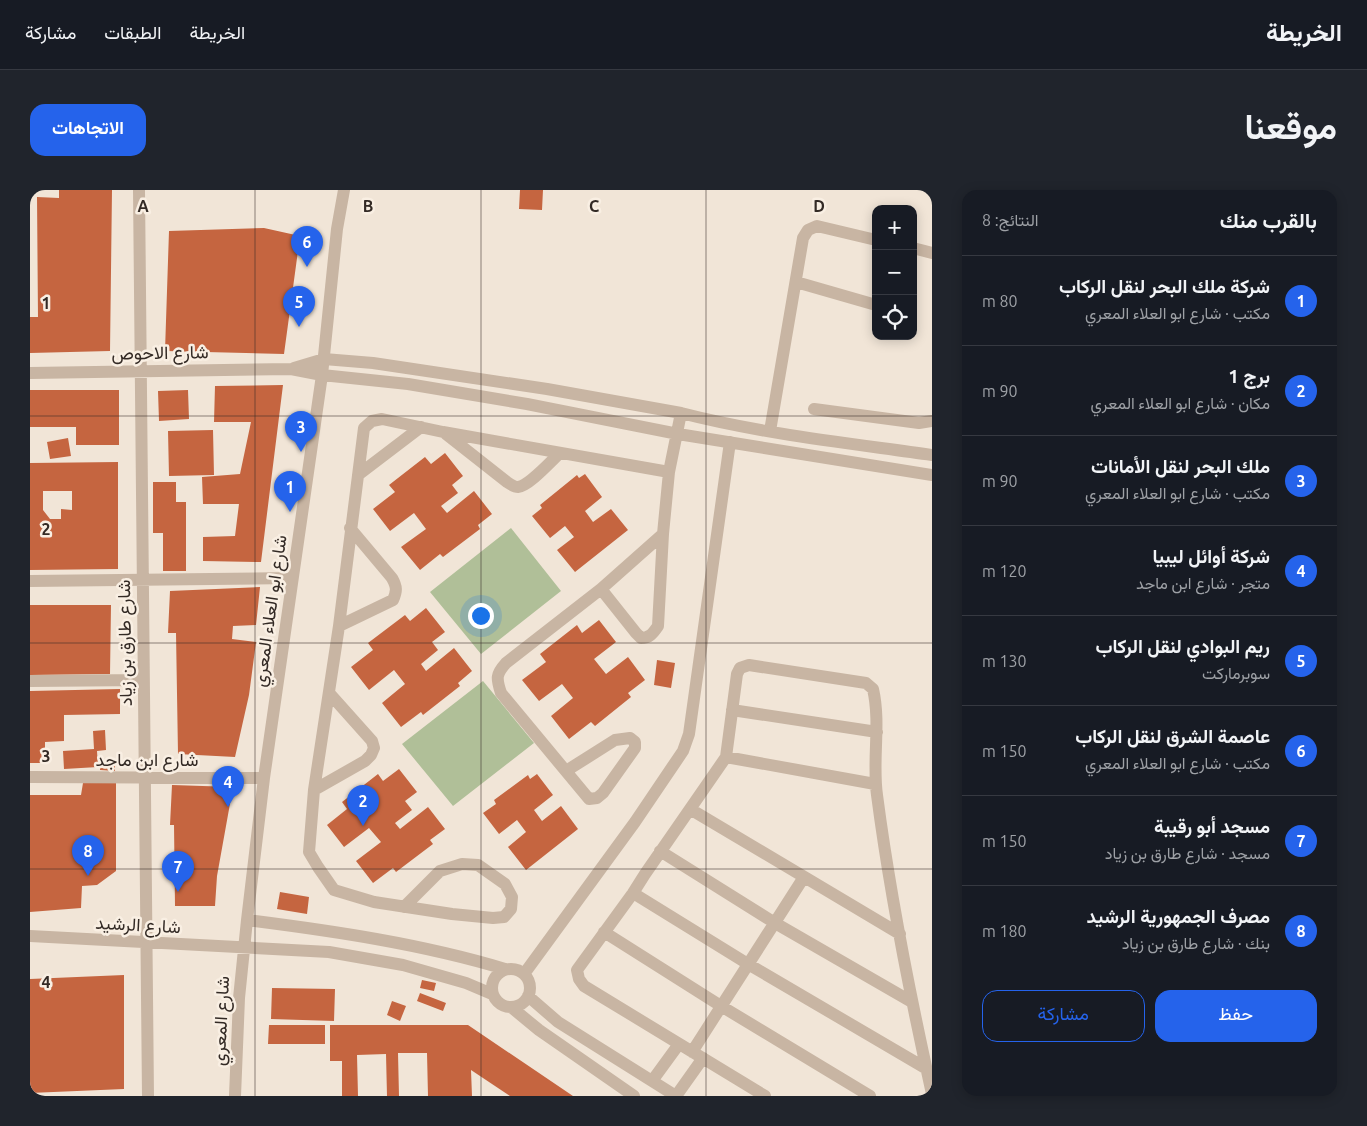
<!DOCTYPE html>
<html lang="ar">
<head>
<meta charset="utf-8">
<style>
	:root { --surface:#171b24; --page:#20242c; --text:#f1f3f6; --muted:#9ea1a6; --line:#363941; --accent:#2563eb }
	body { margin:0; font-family:Ubuntu,Vazirmatn,sans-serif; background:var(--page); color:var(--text); direction:rtl }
	.controls { position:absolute; right:15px; top:15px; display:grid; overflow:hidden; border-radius:10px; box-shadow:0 2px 12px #0003 }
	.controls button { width:45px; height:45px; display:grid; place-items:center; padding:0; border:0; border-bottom:1px solid var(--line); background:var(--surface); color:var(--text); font:25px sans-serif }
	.you { position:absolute; left:450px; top:425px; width:18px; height:18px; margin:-12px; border:4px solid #fff; border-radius:50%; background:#1a73e8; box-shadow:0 0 0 8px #1a73e833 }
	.badge { display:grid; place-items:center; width:32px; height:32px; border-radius:50%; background:var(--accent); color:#fff; font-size:16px; font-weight:700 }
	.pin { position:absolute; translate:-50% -41px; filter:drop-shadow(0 1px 2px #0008) }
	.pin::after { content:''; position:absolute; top:26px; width:18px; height:15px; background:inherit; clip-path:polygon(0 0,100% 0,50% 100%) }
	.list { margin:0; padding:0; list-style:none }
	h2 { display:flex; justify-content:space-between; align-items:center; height:65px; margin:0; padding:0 20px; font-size:21px }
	h2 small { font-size:16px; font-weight:400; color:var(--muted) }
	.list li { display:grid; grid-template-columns:32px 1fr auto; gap:15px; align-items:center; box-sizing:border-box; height:90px; padding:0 20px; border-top:1px solid var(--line) }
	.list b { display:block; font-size:19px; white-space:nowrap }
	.list p { margin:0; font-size:16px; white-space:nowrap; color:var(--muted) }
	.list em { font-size:16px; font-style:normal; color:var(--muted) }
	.actions { display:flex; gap:10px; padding:15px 20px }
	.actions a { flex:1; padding:11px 0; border:1px solid var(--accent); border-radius:15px; text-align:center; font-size:18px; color:var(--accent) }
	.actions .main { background:var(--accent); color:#fff }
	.icon { flex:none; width:28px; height:28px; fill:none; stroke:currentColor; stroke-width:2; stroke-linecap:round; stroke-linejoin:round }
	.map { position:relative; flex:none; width:902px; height:906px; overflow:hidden; direction:ltr; border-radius:15px }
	header { display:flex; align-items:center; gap:30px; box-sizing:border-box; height:70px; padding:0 25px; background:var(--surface); border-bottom:1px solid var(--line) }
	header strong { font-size:24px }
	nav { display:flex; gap:28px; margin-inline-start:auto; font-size:18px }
	.intro { display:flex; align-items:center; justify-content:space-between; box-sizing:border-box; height:120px; padding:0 30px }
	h1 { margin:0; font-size:35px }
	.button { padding:12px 22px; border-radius:15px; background:var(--accent); color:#fff; font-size:18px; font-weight:700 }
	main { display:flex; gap:30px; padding:0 30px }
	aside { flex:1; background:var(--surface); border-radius:15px; box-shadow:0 2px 12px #0003 }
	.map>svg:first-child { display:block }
	.green { fill:#b0bf98 }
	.building { fill:#c56540; fill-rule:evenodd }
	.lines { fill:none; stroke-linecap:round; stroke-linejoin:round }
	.minor { stroke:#c8b5a3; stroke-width:12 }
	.grid { fill:none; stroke:#332a25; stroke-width:1; stroke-opacity:0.55 }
	.labels { text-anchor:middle; stroke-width:5; stroke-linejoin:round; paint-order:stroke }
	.street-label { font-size:18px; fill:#332a25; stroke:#f9efe3 }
	.grid-label { font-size:16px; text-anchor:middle; font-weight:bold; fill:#332a25; stroke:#f9efe3; stroke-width:5; stroke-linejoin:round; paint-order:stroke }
</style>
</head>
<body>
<header>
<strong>الخريطة</strong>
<nav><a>الخريطة</a><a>الطبقات</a><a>مشاركة</a></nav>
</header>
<div class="intro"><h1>موقعنا</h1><a class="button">الاتجاهات</a></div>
<main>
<aside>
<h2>بالقرب منك<small>النتائج: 8</small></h2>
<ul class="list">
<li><span class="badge">1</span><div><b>شركة ملك البحر لنقل الركاب</b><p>مكتب · شارع ابو العلاء المعري</p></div><em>80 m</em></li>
<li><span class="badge">2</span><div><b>برج 1</b><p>مكان · شارع ابو العلاء المعري</p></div><em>90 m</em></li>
<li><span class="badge">3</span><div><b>ملك البحر لنقل الأمانات</b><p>مكتب · شارع ابو العلاء المعري</p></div><em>90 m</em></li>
<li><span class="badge">4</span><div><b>شركة أوائل ليبيا</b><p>متجر · شارع ابن ماجد</p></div><em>120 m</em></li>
<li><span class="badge">5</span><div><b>ريم البوادي لنقل الركاب</b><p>سوبرماركت</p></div><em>130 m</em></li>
<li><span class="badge">6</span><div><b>عاصمة الشرق لنقل الركاب</b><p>مكتب · شارع ابو العلاء المعري</p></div><em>150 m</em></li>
<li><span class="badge">7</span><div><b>مسجد أبو رقيبة</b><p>مسجد · شارع طارق بن زياد</p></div><em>150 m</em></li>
<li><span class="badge">8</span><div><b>مصرف الجمهورية الرشيد</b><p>بنك · شارع طارق بن زياد</p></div><em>180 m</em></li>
</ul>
<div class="actions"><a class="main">حفظ</a><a>مشاركة</a></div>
</aside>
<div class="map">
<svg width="902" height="906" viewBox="0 0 902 906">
	<rect width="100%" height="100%" fill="#f1e5d7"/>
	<path class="green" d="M481,338L531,401L451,464L400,402Z
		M453,491L504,553L423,616L372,554Z"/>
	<path class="building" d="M29,0H82L80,161L0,163V127H8L7,7L29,8Z
		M490,0H513L512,20L489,19Z
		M234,38L270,46L254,164L135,161L139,41Z
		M253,195L231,372L173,371V347L205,346L209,314H173L172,287L210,284L221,232H184L185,196Z
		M0,200H89V255H46V237H0Z
		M158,200L159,229L129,231L128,201Z
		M183,240L184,285L139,286L138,241Z
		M38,248L41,266L20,269L17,252Z
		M415,263L433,286L422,295L428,303L411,316L417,323L444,301L462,324L448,335L450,339L413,367L410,364L390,380L371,357L396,339L384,323L360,341L343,319L365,302L359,295L395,267L401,274Z
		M88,272V379L0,380V273ZM13,301H42V320L31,319V329H20L13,320Z
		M555,284L572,307L555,321L563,332L581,319L598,340L545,382L527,360L544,347L535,336L520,348L502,326L512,318L510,315L547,285L549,288Z
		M123,292H146V312H156V381H133V343H123Z
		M230,397L226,435L203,436L202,449L226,452L219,505L205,567L148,564L146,443H138L140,401Z
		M0,415H81L80,484L0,485Z
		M396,418L415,442L402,452L408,460L391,474L396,481L424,458L442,481L428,493L430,496L393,525L391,522L371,537L352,513L375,494L364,480L339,500L321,477L343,460L338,453L375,425L380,431Z
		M569,430L586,452L564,469L576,484L598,467L615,490L598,503L601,507L565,536L561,532L539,549L521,526L543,508L532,494L509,511L492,490L516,472L510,464L547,435L552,443Z
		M627,470L645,473L641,498L624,495Z
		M90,499V524L34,525V551L15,552V573H0V501Z
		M75,540L76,560L67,561L68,577L34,579L33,561L64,559L63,541Z
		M70,571H85V581L70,580Z
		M369,579L387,602L375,611L382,620L365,633L370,639L398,617L415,639L400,650L403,654L366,682L363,678L343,693L326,671L351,652L339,638L314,657L297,635L317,619L312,612L348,584L353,591Z
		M507,584L523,605L504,620L512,631L531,616L548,639L496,680L478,657L496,642L487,630L469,644L453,623L466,614L464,610L498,585L500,589Z
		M53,593H86V681L67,695L52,696L51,718L0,722V605H51Z
		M142,595L203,597L187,686L185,716H145L144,635H140Z
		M250,702L279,707L277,724L247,719Z
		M94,785V899L0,903V789Z
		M392,790L406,793L404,801L390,798Z
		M242,798L305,799L304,831L241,829Z
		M390,803L416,813L413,821L387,811Z
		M362,811L376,816L370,831L357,825Z
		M239,835H295V854H238Z
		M300,835H438L543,906H480L441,880L442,906H398L397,863H368L369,906H357L356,864L327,865L328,906H312V871H300Z"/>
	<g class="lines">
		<path class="minor" d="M109,0L118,906
			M883,58L902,63
			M766,92L846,115
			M264,178L294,169L343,173L517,199L651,223C733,244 818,253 902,265
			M0,183L261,179L292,185L378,194L497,214L648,244L902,285
			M784,219L889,233L902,231
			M740,241L773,48L778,40L787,36L846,50
			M416,244L477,292C480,294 484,297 488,297C499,296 521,271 530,263
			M328,285L391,237
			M0,391L262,388
			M571,399L606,443L611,448C620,448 623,443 628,436L633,344L639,282L651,223
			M309,436L363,410C367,401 367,397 362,388L320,338
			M0,491L113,490
			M702,520L847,542
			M696,567L845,594
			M536,581L585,550L600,548L605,552V558L573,603L567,608L559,609L471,503C466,488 466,484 476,473L571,399L633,344
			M0,587L234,588
			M284,600L335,571L341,565L344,558L342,551L300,504
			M660,619L870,744
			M630,661L745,733L882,812
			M603,703L718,774L897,879
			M374,717L410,681L432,674L448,675L475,694L482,707L481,719L474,727L463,728L422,724L344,712L304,700L288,677L279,662L284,600L309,436L334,238L342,231L352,229L413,242L639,282
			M217,730C304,741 392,754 475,779
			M574,742L691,816L840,906
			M0,746L299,762L373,775L436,793L462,804
			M462 798a19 19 0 1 1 38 0a19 19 0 1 1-38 0Z
			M494,784L605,632L653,561L659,544L700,252
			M498,806L528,832L646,906L673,868
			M481,817L509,840L604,906
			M662,862L774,687
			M622,891L649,854
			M205,906L209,808L217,730L234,588L292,185L307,39L314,0
			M735,906L554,796L549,789L547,780L603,703L615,684L696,567L707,484L710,478L719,475L836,493L843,499C851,534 842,570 847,605C860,705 880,805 902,904"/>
	</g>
	<path class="grid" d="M225,0V906M451,0V906M676,0V906M0,226H902M0,453H902M0,679H902"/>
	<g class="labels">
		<g class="street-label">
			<text transform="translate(130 163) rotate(-1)" y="6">شارع الاحوص</text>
			<text transform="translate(240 421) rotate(-82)" y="6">شارع ابو العلاء المعري</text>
			<text transform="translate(95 453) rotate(-91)" y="6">شارع طارق بن زياد</text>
			<text x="117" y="576">شارع ابن ماجد</text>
			<text transform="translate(108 735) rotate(3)" y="6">شارع الرشيد</text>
			<text transform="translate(191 831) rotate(-87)" y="6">شارع المعري</text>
		</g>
	</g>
	<g class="grid-label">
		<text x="113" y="22">A</text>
		<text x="338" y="22">B</text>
		<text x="564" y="22">C</text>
		<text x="789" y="22">D</text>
		<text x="16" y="119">1</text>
		<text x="16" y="345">2</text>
		<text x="16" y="572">3</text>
		<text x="16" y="798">4</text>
	</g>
</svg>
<div class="controls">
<button>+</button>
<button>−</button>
<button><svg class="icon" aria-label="locate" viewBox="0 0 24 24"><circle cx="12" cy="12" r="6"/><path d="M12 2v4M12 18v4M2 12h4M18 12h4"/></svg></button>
</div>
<div class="you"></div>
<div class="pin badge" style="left:260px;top:322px">1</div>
<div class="pin badge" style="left:333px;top:636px">2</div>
<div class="pin badge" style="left:271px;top:262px">3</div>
<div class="pin badge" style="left:198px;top:617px">4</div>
<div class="pin badge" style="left:269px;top:137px">5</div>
<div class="pin badge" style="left:277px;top:77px">6</div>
<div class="pin badge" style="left:148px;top:702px">7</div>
<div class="pin badge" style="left:58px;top:686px">8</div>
</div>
</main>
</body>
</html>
